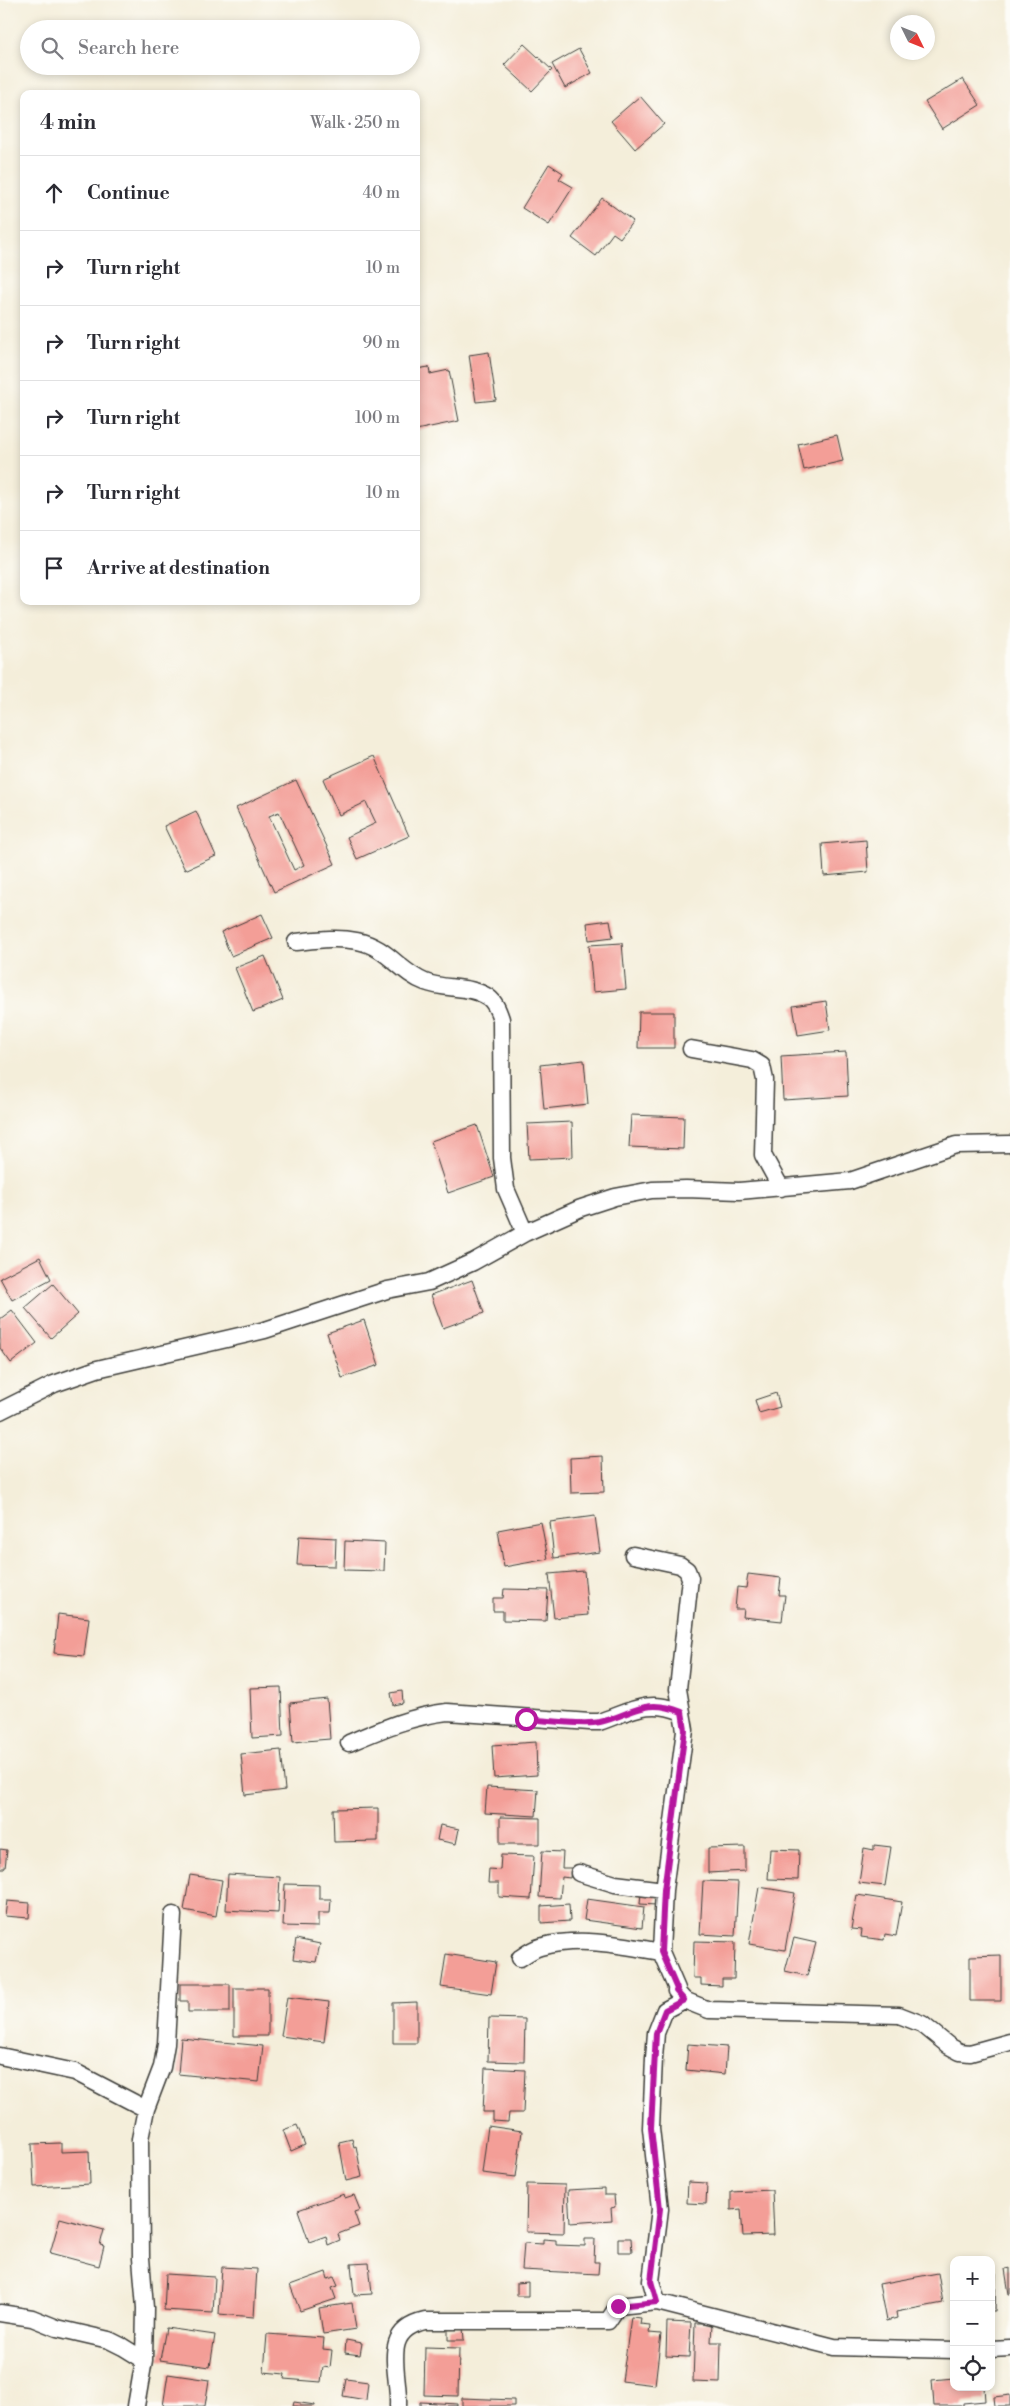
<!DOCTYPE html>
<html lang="en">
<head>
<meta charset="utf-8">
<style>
	:root { --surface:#fff; --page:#f2f2f3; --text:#2b2b33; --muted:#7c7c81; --line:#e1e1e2 }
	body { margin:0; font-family:"Libre Bodoni",serif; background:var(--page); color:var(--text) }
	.controls { position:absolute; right:15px; bottom:15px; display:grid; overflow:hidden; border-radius:10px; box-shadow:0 2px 8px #0003 }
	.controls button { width:45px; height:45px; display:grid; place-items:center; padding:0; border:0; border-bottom:1px solid var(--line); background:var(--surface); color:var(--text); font:25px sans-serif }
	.compass { position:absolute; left:890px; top:15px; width:45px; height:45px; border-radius:50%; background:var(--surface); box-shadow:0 2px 8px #0003; rotate:133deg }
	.stop { position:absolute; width:15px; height:15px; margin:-11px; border:4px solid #b5179e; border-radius:50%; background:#fff }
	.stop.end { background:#b5179e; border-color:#fff; box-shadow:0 1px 5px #0008 }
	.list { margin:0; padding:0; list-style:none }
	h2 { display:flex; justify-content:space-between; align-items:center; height:65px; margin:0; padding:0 20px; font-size:21px }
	h2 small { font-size:16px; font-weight:400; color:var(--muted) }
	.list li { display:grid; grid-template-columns:32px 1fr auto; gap:15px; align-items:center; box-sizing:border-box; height:75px; padding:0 20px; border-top:1px solid var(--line) }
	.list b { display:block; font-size:19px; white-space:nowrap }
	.list em { font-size:16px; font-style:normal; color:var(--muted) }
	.icon { flex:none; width:28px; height:28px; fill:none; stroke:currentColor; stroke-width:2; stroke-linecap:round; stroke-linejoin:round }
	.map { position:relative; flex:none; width:1010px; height:2406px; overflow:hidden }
	.search { position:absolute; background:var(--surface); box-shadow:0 2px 8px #0003; left:20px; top:20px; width:400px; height:55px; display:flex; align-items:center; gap:12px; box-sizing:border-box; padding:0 18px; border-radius:28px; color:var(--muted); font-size:19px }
	.panel { position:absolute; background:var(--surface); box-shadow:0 2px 8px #0003; left:20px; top:90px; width:400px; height:515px; border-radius:10px }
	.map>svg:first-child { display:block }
	.building { fill:#f39e97; fill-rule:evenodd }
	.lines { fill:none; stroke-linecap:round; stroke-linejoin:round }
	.street-casing { stroke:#3c3c38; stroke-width:19 }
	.street { stroke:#fff; stroke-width:16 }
	.route { stroke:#b5179e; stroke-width:6 }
</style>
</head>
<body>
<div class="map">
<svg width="1010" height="2406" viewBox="0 0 1010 2406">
	<rect width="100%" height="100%" fill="#fdfcf7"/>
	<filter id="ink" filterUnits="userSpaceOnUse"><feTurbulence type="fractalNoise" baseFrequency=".02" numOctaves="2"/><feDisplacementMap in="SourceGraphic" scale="10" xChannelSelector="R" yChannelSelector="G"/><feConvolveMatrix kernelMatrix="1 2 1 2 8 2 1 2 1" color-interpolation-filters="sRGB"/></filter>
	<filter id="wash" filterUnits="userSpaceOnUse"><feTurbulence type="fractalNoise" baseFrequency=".0096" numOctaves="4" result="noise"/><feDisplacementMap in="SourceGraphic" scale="20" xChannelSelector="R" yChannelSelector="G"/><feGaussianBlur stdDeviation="1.12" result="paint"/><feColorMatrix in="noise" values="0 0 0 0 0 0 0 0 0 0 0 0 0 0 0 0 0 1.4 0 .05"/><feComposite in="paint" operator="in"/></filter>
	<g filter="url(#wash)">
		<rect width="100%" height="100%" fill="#f4eeda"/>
		<g id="blocks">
			<path class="building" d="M524,44L552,70L532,91L504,65Z
				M579,49L592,73L565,88L552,64Z
				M963,79L980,105L942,129L925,102Z
				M640,96L664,124L635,149L611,121Z
				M549,164L563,173L559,179L573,187L549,225L522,208Z
				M602,198L633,221L620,238L613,233L596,256L572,238Z
				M489,352L496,400L476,402L469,355Z
				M429,367L430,374L449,370L459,421L416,430V369Z
				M837,435L843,461L804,470L798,444Z
				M374,756L409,836L357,859L347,837L376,823L366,802L339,815L323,779Z
				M296,780L335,864L274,892L236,808ZM279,812L304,865L294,870L269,816Z
				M196,811L216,856L185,870L164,826Z
				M866,840L868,872L824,876L822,844Z
				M262,914L273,938L231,956L221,932Z
				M610,920L613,937L589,940L587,923Z
				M622,943L626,989L593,992L589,945Z
				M265,956L283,1000L253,1012L235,968Z
				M826,1001L830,1030L798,1035L793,1006Z
				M639,1012H674V1048H638Z
				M846,1052L848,1096L783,1100L781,1056Z
				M584,1060L588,1104L544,1109L540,1065Z
				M631,1115L684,1117L683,1149L629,1147Z
				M572,1122L573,1157L529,1159L527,1124Z
				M477,1125L494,1177L448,1193L431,1141Z
				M40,1257L51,1279L12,1300L0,1278Z
				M472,1280L484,1313L443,1328L431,1295Z
				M53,1284L78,1314L51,1338L25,1308Z
				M12,1310L37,1343L11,1363L0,1348V1319Z
				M364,1320L379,1365L342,1378L327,1333Z
				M776,1393L780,1407L759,1413L755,1400Z
				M603,1456L604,1492L571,1493L570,1458Z
				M595,1516L600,1552L554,1558L550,1522Z
				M541,1522L548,1559L504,1567L498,1530Z
				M299,1536L336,1538L335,1566L297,1565Z
				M345,1541L385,1543L384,1571L344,1570Z
				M584,1571L588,1615L554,1618L549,1574Z
				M748,1574L781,1578L779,1595H785L782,1621L743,1617L744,1609H735L737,1587L746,1588Z
				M504,1589L548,1590L546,1621L503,1620V1611H493V1598H503Z
				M58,1614L89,1618L84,1656L54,1653Z
				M281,1687L283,1736L252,1738L250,1688Z
				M402,1691L403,1703L393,1705L391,1693Z
				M327,1699L330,1739L293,1742L290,1703Z
				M536,1742L537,1775L494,1778L492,1745Z
				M281,1750L285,1790L245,1795L241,1754Z
				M487,1787L538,1790L536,1816L485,1813Z
				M378,1808V1841L334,1842L333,1809Z
				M500,1817L540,1818V1844H500Z
				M440,1825L459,1829L456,1844L437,1840Z
				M874,1845L891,1847L885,1886L859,1883L864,1848L874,1850Z
				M745,1847V1871L708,1873V1848Z
				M0,1849L7,1850L5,1868H0Z
				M770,1849L799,1850L798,1880L768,1879Z
				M542,1851L563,1852L562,1868H571L570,1878L562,1877L560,1898L539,1897Z
				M501,1855L534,1856L531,1899L499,1897V1883H488L489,1869L500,1870Z
				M228,1874L280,1877L278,1913L226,1910Z
				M190,1875L222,1880L216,1916L184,1910Z
				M703,1881L738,1882L735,1936L700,1934Z
				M285,1884L319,1885V1899H331L330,1913H318V1927L283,1926Z
				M759,1887L795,1893L785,1950L749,1944Z
				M641,1892L657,1894L656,1905L640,1904Z
				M857,1895L902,1902L896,1936L885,1934L884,1940L861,1937L862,1930L851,1929Z
				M587,1899L644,1907L642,1928L584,1920Z
				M7,1901L30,1903L29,1918L5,1916Z
				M569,1904L570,1921L541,1923V1906Z
				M794,1938L816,1943L807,1976L785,1971Z
				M296,1939L320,1944L316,1962L293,1959Z
				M694,1941L735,1942L734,1979H722V1986L701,1985V1978H693Z
				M446,1954L496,1962L491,1994L441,1987Z
				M1001,1955V2001H970V1956Z
				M180,1984H230V2012H188V2001H180Z
				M234,1988H268V2036H234Z
				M287,1997L329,2002L324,2042L281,2036Z
				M417,2002V2043H393V2003Z
				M489,2018L525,2019L524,2062L488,2061Z
				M181,2038L263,2046L259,2082L178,2074Z
				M688,2044L727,2047L725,2074L686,2070Z
				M485,2068L525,2070L523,2113H509L508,2122L493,2121V2112H483Z
				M297,2125L305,2145L291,2151L283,2130Z
				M488,2126L522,2131L516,2177L482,2173Z
				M352,2139L354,2147L356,2146L362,2177L346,2181L339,2142Z
				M61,2143V2152L89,2151L90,2184L34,2187L32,2144Z
				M688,2182L707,2183L706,2204L687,2203Z
				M527,2184L565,2185L564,2233L526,2232Z
				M605,2188V2195H614L615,2207L611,2208L612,2220L570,2223L568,2190Z
				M772,2190L774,2235L743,2236L741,2209L731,2210V2192Z
				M344,2194L345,2198L354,2195L360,2210L354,2212L359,2226L338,2234L340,2240L328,2245L326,2236L309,2242L298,2210Z
				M60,2218L104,2230L100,2245L104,2246L99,2266L50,2253Z
				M618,2238H631L632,2252H618Z
				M543,2239L556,2240V2245L585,2246V2239H595L594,2262H599L598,2274L522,2270L524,2243L543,2244Z
				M369,2263L372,2294L354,2295L351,2264Z
				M222,2267L257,2269L254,2317L219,2314Z
				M1010,2268V2294H1009L1005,2269Z
				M326,2272L328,2279L334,2277L338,2286L332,2288L336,2299L300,2311L290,2285Z
				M938,2273L943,2303L896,2312L897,2318L886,2321L879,2284Z
				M991,2273H996L995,2311H991Z
				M166,2274L215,2277L213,2313L164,2310Z
				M528,2282V2296H517V2283Z
				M352,2303L356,2329L323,2334L319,2308Z
				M631,2317L641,2318L640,2324L650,2325L649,2333L661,2334L655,2385L622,2381Z
				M667,2322L691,2323L689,2357L666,2356Z
				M695,2323H712L711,2342H721L720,2383L693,2382Z
				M463,2327L464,2340H448V2328Z
				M166,2328L215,2335L210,2367L160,2360Z
				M267,2334L324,2338L323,2349L332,2350L330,2368L323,2367L321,2382L284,2379L285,2374L264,2372Z
				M346,2340L362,2343L360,2355L345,2353Z
				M425,2347L459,2348L458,2396L424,2395Z
				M168,2374L209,2380L205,2406H163Z
				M954,2378V2387H984L985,2401L963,2403V2406H934L932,2380Z
				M346,2379L368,2382L366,2400L343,2396Z
				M1010,2395V2406H995L994,2397Z
				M462,2398L514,2400V2406H462Z
				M294,2402L315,2405V2406H293Z
				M420,2402L457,2404V2406H420Z"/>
		</g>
	</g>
	<g filter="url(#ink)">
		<use href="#blocks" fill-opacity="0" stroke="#3c3c38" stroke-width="1"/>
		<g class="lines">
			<defs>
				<path id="street" d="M296,942C316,940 337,937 357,941C388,947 399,972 425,982C445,990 470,985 488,997C495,1002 498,1010 501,1019L502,1158L506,1189L525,1233
					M691,1049L752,1060L762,1066L765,1080L763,1155L781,1188
					M0,1411L54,1384L97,1369L265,1330L387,1290L429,1282L473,1262L525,1233L581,1208L615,1197L652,1190L686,1189L739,1191L850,1181L956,1145L1010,1144
					M633,1555L680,1565L687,1570L690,1578L678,1689L685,1730L664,1890L661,1952L677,1989L676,1991L684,2000L709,2010L899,2015L922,2024L949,2046L960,2052L970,2053L1010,2042
					M349,1743C382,1729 412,1716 447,1712L590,1722H599C631,1711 648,1698 682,1712
					M579,1873L615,1884L664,1890
					M520,1958C526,1954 533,1949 540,1947C580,1936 622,1945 661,1952
					M0,2056L75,2072L146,2109
					M657,2302L651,2281L660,2209L651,2128L654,2058L656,2033L665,2010L684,2000
					M0,2313L32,2318L57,2328L109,2340L123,2347L144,2360
					M991,2349L1010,2348
					M136,2406L144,2360L145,2308L141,2258L140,2139L146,2109L162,2067L166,2044L173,1915
					M398,2406C400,2372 379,2331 425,2321H608L618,2306L657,2302L834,2347L954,2350"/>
			</defs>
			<use href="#street" class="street-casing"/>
			<use href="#street" class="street"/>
		</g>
	</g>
	<g class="lines" filter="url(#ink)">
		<path class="route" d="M526,1719C546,1720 581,1726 600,1722C634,1714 644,1697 682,1712L685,1730L664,1890L661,1952L677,1989L676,1991L684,2000L665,2010L656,2033L651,2128L660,2209L651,2281L657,2302L618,2306"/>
	</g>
</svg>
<div class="controls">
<button>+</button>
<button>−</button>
<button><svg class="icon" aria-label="locate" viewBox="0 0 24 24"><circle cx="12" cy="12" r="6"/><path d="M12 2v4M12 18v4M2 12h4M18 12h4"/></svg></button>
</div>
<svg class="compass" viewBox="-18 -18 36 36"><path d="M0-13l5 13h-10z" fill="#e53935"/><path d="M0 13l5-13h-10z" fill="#7c7c81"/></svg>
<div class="stop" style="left:526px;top:1719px"></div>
<div class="stop end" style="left:618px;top:2306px"></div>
<div class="search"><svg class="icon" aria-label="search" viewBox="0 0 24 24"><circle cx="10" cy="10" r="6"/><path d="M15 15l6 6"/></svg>Search here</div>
<section class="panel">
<h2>4 min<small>Walk · 250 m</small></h2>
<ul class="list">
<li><svg class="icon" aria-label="ahead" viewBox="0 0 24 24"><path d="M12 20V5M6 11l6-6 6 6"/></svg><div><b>Continue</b></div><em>40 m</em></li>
<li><svg class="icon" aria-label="right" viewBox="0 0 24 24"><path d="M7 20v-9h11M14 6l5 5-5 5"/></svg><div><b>Turn right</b></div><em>10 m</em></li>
<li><svg class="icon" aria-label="right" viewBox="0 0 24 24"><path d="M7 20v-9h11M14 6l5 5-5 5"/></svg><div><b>Turn right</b></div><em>90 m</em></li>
<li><svg class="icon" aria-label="right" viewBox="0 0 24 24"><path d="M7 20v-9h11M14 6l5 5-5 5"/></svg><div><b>Turn right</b></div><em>100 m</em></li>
<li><svg class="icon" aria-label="right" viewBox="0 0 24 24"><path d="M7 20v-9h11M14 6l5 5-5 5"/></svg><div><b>Turn right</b></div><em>10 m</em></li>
<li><svg class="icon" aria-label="arrive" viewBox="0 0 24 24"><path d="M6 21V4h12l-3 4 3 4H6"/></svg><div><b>Arrive at destination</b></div></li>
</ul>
</section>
</div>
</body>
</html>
